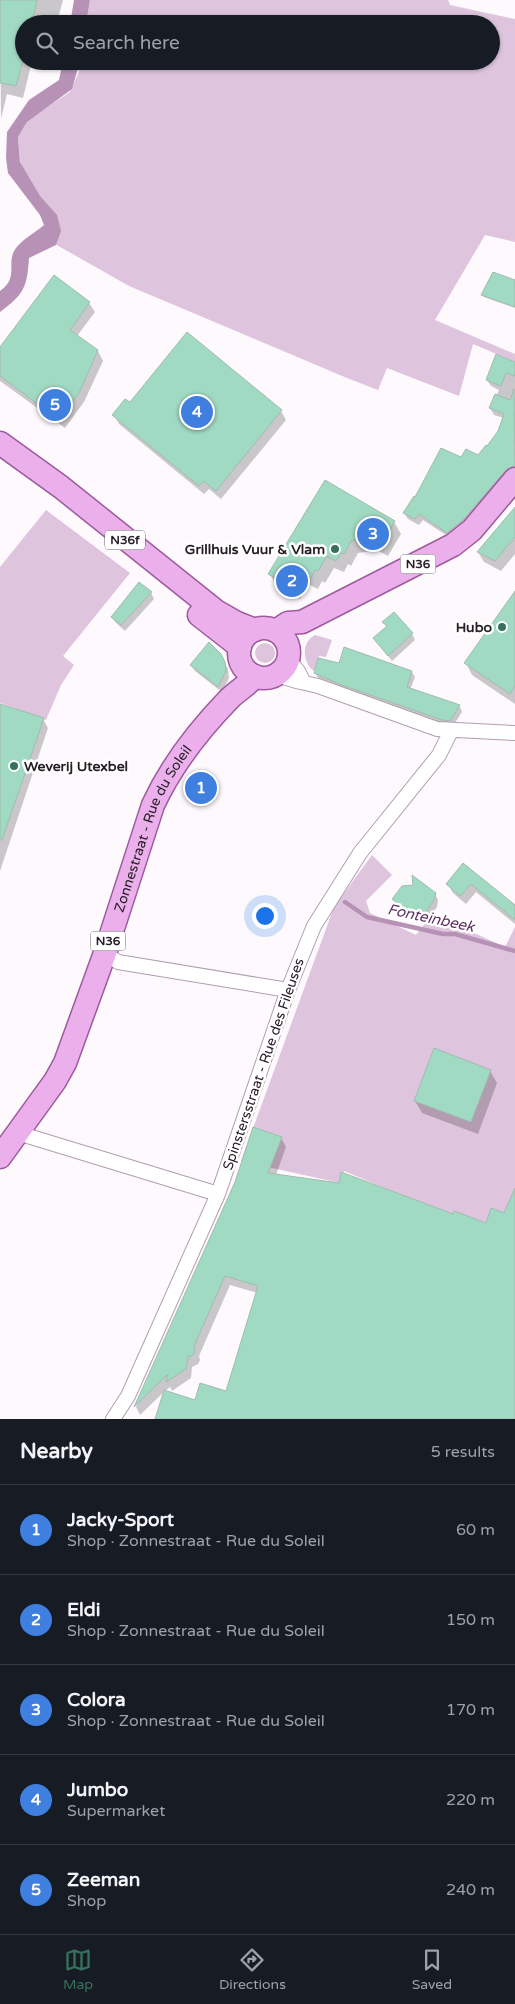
<!DOCTYPE html>
<html lang="en">
<head>
<meta charset="utf-8">
<style>
	:root { --surface:#171b24; --page:#242831; --text:#f1f3f6; --muted:#9ea1a6; --line:#363941; --accent:#35715c }
	body { margin:0; font-family:"Varela Round",sans-serif; background:var(--page); color:var(--text) }
	.you { position:absolute; left:264px; top:915px; width:18px; height:18px; margin:-12px; border:4px solid #fff; border-radius:50%; background:#1a73e8; box-shadow:0 0 0 8px #1a73e833 }
	.badge { display:grid; place-items:center; width:32px; height:32px; border-radius:50%; background:var(--accent); color:#fff; font-size:16px; font-weight:700 }
	.pin { position:absolute; translate:-50% -50%; border:2px solid #fff; box-shadow:0 1px 5px #0006 }
	.list { margin:0; padding:0; list-style:none }
	h2 { display:flex; justify-content:space-between; align-items:center; height:65px; margin:0; padding:0 20px; font-size:21px }
	h2 small { font-size:16px; font-weight:400; color:var(--muted) }
	.list li { display:grid; grid-template-columns:32px 1fr auto; gap:15px; align-items:center; box-sizing:border-box; height:90px; padding:0 20px; border-top:1px solid var(--line) }
	.list b { display:block; font-size:19px; white-space:nowrap }
	.list p { margin:0; font-size:16px; white-space:nowrap; color:var(--muted) }
	.list em { font-size:16px; font-style:normal; color:var(--muted) }
	.icon { flex:none; width:28px; height:28px; fill:none; stroke:currentColor; stroke-width:2; stroke-linecap:round; stroke-linejoin:round }
	.map { position:relative; flex:none; width:515px; height:1419px; overflow:hidden }
	.search { position:absolute; background:var(--surface); box-shadow:0 1px 4px #0004; left:15px; right:15px; top:15px; height:55px; display:flex; align-items:center; gap:12px; box-sizing:border-box; padding:0 18px; border-radius:28px; color:var(--muted); font-size:19px }
	.sheet { height:515px; background:var(--surface) }
	nav { display:flex; justify-content:space-around; align-items:center; box-sizing:border-box; height:70px; border-top:1px solid var(--line); background:var(--surface); font-size:14px; color:var(--muted) }
	nav a { display:grid; justify-items:center; gap:2px }
	nav .on { color:var(--accent) }
	.map>svg:first-child { display:block }
	.green { fill:#dec4dd }
	.water { fill:#b792b6 }
	.shadow { fill:#0003; fill-rule:evenodd }
	.lines { fill:none; stroke-linecap:round; stroke-linejoin:round }
	.stream { stroke:#b792b6; stroke-width:4.5 }
	.building { fill:#a1dac3; stroke:#a1bbb0 }
	.street-casing { stroke:#b19eb0; stroke-width:16 }
	.primary-casing { stroke:#9d5a9d; stroke-width:25 }
	.street { stroke:#fff; stroke-width:14 }
	.primary { stroke:#ebb0eb; stroke-width:22 }
	.poi-dot { fill:#35715c; stroke:#fff; stroke-width:2 }
	.labels { text-anchor:middle; stroke-width:5; stroke-linejoin:round; paint-order:stroke }
	.shield { fill:#fff; stroke:#666266; stroke-width:1 }
	.shield-label { font-size:12px; font-weight:bold; fill:#251e25 }
	.poi-label { font-size:14px; font-weight:bold; fill:#251e25; stroke:#fff; text-anchor:end }
	.street-label { font-size:14px; fill:#251e25; stroke:#fff }
	.water-label { font-size:15px; font-style:italic; fill:#5f2f5f; stroke:#fff }
</style>
</head>
<body>
<div class="map">
<svg width="515" height="1419" viewBox="0 0 515 1419">
	<rect width="100%" height="100%" fill="#fdf9fd"/>
	<path class="green" d="M90,0H448L450,5L515,19V242L485,235L435,320L515,354V362L473,344L459,396L387,368L378,390L347,378L129,286L55,244L46,203L22,179L18,137L29,119L70,92L79,72L80,61H491V24H86Z
		M46,510L130,573L63,656L74,665L61,685L46,720L0,703V567Z
		M315,635L332,640L326,657L319,656L314,671C302,662 301,642 315,635Z
		M255 653a10 10 0 1 1 20 0a10 10 0 1 1-20 0Z
		M372,855L392,875L366,901L370,913L416,935L432,914L505,947L515,927V1283L451,1216L344,1171L340,1183L241,1161L334,907Z"/>
	<path class="water" d="M74,0H90L86,24H70Z
		M63,61H80L72,89L27,122L18,137L20,162L40,196L57,215L61,231L56,245L29,258C27,288 24,294 0,312V291C20,277 5,263 16,248C23,239 36,232 44,225L40,215L8,173L6,158L7,132L29,100L59,80Z"/>
	<path class="shadow" d="M0,0H63L57,22L42,19L41,24H24V61H32L23,98L7,94L1,119Z
		M515,281V308L484,297L482,295Z
		M89,303L95,312L77,336L98,351L103,361L84,402L65,428L0,381V350Z
		M515,363V473L452,539L423,520L419,525L408,519L404,513L416,499L462,459L478,457L499,432L504,418L494,415L490,408L499,390L491,386L487,380Z
		M130,404L281,411L286,420L221,499L209,489L204,494L119,424L114,415Z
		M325,481L394,522L401,534L388,556L377,550L358,553L351,566L348,564L344,572L334,568L325,583L322,581L318,589L308,584L300,599L277,586L270,574Z
		M515,510V554L501,571L484,562L478,552Z
		M151,593L154,599L125,631L116,623L112,617Z
		M515,593V704L472,675L466,663Z
		M384,622L412,634L415,640L392,661L375,639L387,628Z
		M220,655L228,669L229,678L222,692L195,671L191,665Z
		M340,665L412,672L415,677L410,690L460,707L462,712L453,726L445,725L360,695L318,678L315,672Z
		M0,705L43,719L48,728L0,871Z
		M463,865L515,906V924L476,892L466,904L453,893L448,884Z
		M435,894L438,900L437,907L426,922L421,924L397,905L393,899Z
		M490,1071L497,1083L478,1134L422,1113L415,1101Z
		M281,1138L286,1147L276,1175L487,1225L505,1215L515,1189V1419H156L164,1392L140,1415L136,1407L236,1183ZM230,1285L258,1293L227,1393L196,1402L165,1391L170,1387L172,1391L191,1378L192,1367L198,1364L200,1360L199,1356Z"/>
	<g class="lines">
		<path class="stream" d="M345,902L367,917L443,934H455L515,951"/>
	</g>
	<path class="building" d="M0,0H37L32,24H24V56L16,86L0,83Z
		M493,272L515,280V307L481,295Z
		M54,275L90,302L70,330L98,350L79,393L59,420L0,376V347Z
		M187,332L282,410L216,491L203,481L199,486L112,415L125,399L130,402Z
		M496,354L515,362V376L506,373L501,386L486,380Z
		M514,389L515,464L513,466L505,471L463,520L447,533L419,514L415,519L403,513L414,496L415,497L441,448L461,457L466,449L478,455L486,445L487,446L498,431L504,414L489,408L495,394L510,400Z
		M325,480L395,521L381,545L369,538L351,541L344,554L341,553L336,561L327,556L318,571L315,570L311,578L301,573L293,588L268,574Z
		M515,507V537L495,561L477,552Z
		M139,582L152,592L121,625L111,617Z
		M515,591V686L510,694L464,663Z
		M394,612L413,633L388,656L373,638L387,626L382,622Z
		M209,642L221,654L225,662L226,671L218,687L190,665Z
		M344,647L412,671L407,687L460,705L450,721L442,720L339,684L314,673L318,658L339,663Z
		M0,704L44,718L2,840H0Z
		M463,863L515,905V920L471,884L460,896L446,884Z
		M412,875L436,893L434,900L423,916L417,918L392,899L402,886L413,885Z
		M434,1048L491,1070L471,1122L414,1101Z
		M253,1127L282,1137L268,1173L339,1183L341,1172L453,1214L454,1211L486,1223L491,1208L504,1213L515,1188V1419H155L164,1390L195,1400L200,1383L226,1391L258,1286L225,1276L194,1346L195,1350L193,1355L188,1357L186,1369L166,1382L168,1374L134,1407L235,1182Z"/>
	<g class="lines">
		<defs>
			<path id="street" d="M288,659L298,671L303,681
				M277,674C290,681 303,682 318,686L437,729L515,733
				M105,953L118,962L288,990
				M18,1133L218,1194
				M113,1419L128,1396L218,1194L288,990L314,926L360,853L439,755L451,731"/>
			<g id="primary">
				<path d="M0,443L61,487L216,611L237,623L255,630"/>
				<path d="M199,615L240,647"/>
				<circle cx="264" cy="653" r="25"/>
				<path d="M276,631L288,623L302,622L453,545L472,530L515,479"/>
				<path id="s1" d="M0,1157L55,1081L65,1063L105,953L153,805C171,766 199,730 229,699C238,690 247,686 255,676"/>
			</g>
		</defs>
		<use href="#street" class="street-casing"/>
		<use href="#primary" class="primary-casing"/>
		<use href="#street" class="street"/>
		<use href="#primary" class="primary"/>
	</g>
	<g class="poi-dot">
		<circle cx="335" cy="549" r="5"/>
		<circle cx="502" cy="627" r="5"/>
		<circle cx="14" cy="766" r="5"/>
	</g>
	<g class="labels">
		<g class="shield">
			<rect x="105" y="530.5" width="40" height="19" rx="4"/>
			<rect x="400.5" y="554.5" width="35" height="19" rx="4"/>
			<rect x="90.5" y="931.5" width="35" height="19" rx="4"/>
		</g>
		<g class="shield-label">
			<text x="125" y="544">N36f</text>
			<text x="418" y="568">N36</text>
			<text x="108" y="945">N36</text>
		</g>
		<g class="poi-label">
			<text x="325" y="554">Grillhuis Vuur &amp; Vlam</text>
			<text x="492" y="632">Hubo</text>
			<text x="24" y="771" text-anchor="start">Weverij Utexbel</text>
		</g>
		<g class="street-label">
			<text dy="5" stroke="none"><textPath href="#s1" startOffset="365">Zonnestraat - Rue du Soleil</textPath></text>
			<text transform="translate(263 1064) rotate(-71)" y="5">Spinstersstraat - Rue des Fileuses</text>
		</g>
		<g class="water-label">
			<text transform="translate(431 918) rotate(12)" y="5">Fonteinbeek</text>
		</g>
	</g>
</svg>
<div class="you"></div>
<div class="pin badge" style="left:201px;top:788px;background:#3f7fe0">1</div>
<div class="pin badge" style="left:292px;top:581px;background:#3f7fe0">2</div>
<div class="pin badge" style="left:373px;top:534px;background:#3f7fe0">3</div>
<div class="pin badge" style="left:197px;top:412px;background:#3f7fe0">4</div>
<div class="pin badge" style="left:55px;top:405px;background:#3f7fe0">5</div>
<div class="search"><svg class="icon" aria-label="search" viewBox="0 0 24 24"><circle cx="10" cy="10" r="6"/><path d="M15 15l6 6"/></svg>Search here</div>
</div>
<section class="sheet">
<h2>Nearby<small>5 results</small></h2>
<ul class="list">
<li><span class="badge" style="background:#3f7fe0">1</span><div><b>Jacky-Sport</b><p>Shop · Zonnestraat - Rue du Soleil</p></div><em>60 m</em></li>
<li><span class="badge" style="background:#3f7fe0">2</span><div><b>Eldi</b><p>Shop · Zonnestraat - Rue du Soleil</p></div><em>150 m</em></li>
<li><span class="badge" style="background:#3f7fe0">3</span><div><b>Colora</b><p>Shop · Zonnestraat - Rue du Soleil</p></div><em>170 m</em></li>
<li><span class="badge" style="background:#3f7fe0">4</span><div><b>Jumbo</b><p>Supermarket</p></div><em>220 m</em></li>
<li><span class="badge" style="background:#3f7fe0">5</span><div><b>Zeeman</b><p>Shop</p></div><em>240 m</em></li>
</ul>
</section>
<nav>
<a class="on"><svg class="icon" aria-label="map" viewBox="0 0 24 24"><path d="M3 6l6-2 6 2 6-2v14l-6 2-6-2-6 2zM9 4v14M15 6v14"/></svg>Map</a>
<a><svg class="icon" aria-label="directions" viewBox="0 0 24 24"><path d="M12 3l9 9-9 9-9-9zM9 14v-3h6M13 9l2 2-2 2"/></svg>Directions</a>
<a><svg class="icon" aria-label="saved" viewBox="0 0 24 24"><path d="M7 4h10v16l-5-4-5 4z"/></svg>Saved</a>
</nav>
</body>
</html>
